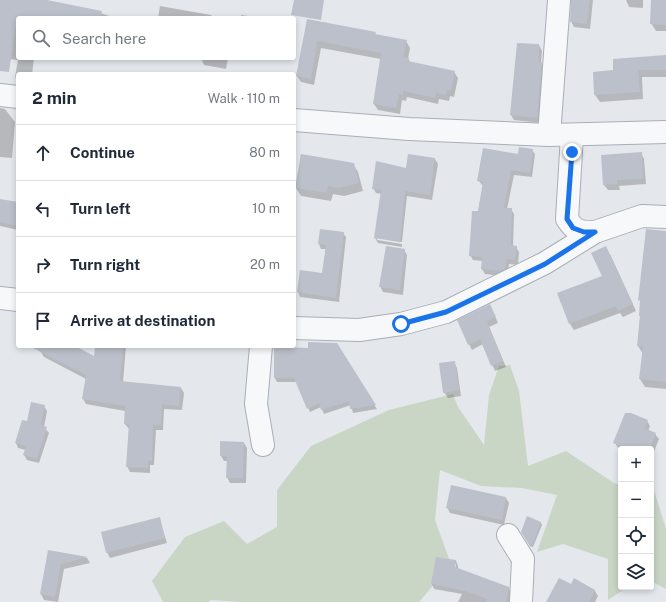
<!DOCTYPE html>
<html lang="en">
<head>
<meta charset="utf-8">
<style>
	:root { --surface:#fff; --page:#f2f2f3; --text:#1f2937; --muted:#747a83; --line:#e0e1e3 }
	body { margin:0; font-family:"Public Sans",sans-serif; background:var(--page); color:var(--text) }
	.controls { position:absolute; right:12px; bottom:12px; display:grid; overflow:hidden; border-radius:4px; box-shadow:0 2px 6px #0003 }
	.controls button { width:36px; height:36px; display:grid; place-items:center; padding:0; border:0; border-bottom:1px solid var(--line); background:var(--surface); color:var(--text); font:20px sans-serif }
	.stop { position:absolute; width:12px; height:12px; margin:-9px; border:3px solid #1a73e8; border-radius:50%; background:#fff }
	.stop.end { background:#1a73e8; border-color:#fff; box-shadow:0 1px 4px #0008 }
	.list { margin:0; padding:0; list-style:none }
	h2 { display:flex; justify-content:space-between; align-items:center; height:52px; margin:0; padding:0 16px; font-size:17px }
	h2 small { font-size:13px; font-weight:400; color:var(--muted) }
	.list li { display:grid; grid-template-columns:26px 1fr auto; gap:12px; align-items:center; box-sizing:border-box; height:56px; padding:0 16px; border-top:1px solid var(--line) }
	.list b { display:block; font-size:15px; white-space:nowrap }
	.list em { font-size:13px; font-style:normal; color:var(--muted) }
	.icon { flex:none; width:22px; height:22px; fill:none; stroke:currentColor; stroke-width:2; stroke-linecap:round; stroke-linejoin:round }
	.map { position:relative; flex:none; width:666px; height:602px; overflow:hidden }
	.search { position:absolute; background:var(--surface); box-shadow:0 2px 6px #0003; left:16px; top:16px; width:280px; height:44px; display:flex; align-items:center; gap:10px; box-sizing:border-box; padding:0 14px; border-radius:4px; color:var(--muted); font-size:15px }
	.panel { position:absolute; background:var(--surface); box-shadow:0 2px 6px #0003; left:16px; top:72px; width:280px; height:276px; border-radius:4px }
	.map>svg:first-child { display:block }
	.green { fill:#c9d6c5 }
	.shadow { fill:#0003; fill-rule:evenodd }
	.building { fill:#bbc0ca }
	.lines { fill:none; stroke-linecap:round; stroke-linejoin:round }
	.minor-casing { stroke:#a9aeb7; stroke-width:24 }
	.minor { stroke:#f7f8fa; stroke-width:22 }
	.route { stroke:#1a73e8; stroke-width:5 }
</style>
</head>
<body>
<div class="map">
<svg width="666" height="602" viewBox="0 0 666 602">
	<rect width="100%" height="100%" fill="#e4e7ec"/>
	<path class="green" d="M510,365L519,391L528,466L566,451L614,483L621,485V587H628L608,600V559L563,544L537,552L557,495L522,488L481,486L440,470L435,520L451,564L419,602H240L211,600L208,602H163L152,581L185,537L224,521L247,544L277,527V490L311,446L389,410L453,394L458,407L484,445L489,395L499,366Z
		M651,490H654L666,529V589L651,581Z"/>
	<path class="shadow" d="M0,0H21L83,8L116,18H18V58H34L32,74H18V81L15,77L18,60L0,58Z
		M572,0H593L590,29L574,27L571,21Z
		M626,0H643V8L629,7Z
		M652,0H666V31H656L651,23Z
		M160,6L211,15L213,18H158Z
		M241,15L262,18H241Z
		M308,23L375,33L377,36L406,41L410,48L408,59L411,63L454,72L458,78L454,97L450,96L449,101L439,99L438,104L407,97L406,101L402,100L400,114L378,110L374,104L381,59L321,48L314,85L301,82L297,76Z
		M539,45L542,51L541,63L544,68L540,123L514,120L511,115Z
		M666,55V77H642L643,99L600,102L595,95L614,71Z
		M201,58H228L226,69L204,65Z
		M0,108L5,109L15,122L12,158L0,157Z
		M532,150L535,154L532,177L514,175L507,209H511L514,214L513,247H516L519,252L518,265L509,264L508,273L503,276L485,274L482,269L483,261L473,260L470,255L483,186L478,180L519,155Z
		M641,153L644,159L646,184L619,186L620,190H608L604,185Z
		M435,159L438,164L432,200L407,196L402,242L377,238V240L402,244V247L378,243L375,238L382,194L376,193L373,188L406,169Z
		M353,164L358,172L363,191L344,196L333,194L331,201L301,196L296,188Z
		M0,200L18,203V230L0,226Z
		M321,230L343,233L346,237L339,302L300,297L298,292L301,271L323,274L326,249H321L319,244Z
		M666,232V389L645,387L640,379L643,354L638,346L641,304L640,301L644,256Z
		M404,250L407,255L403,295L383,292L380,286Z
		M610,254L636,311L623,317L620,313L574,330L570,324L603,277Z
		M490,305L498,323L489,327L506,367L495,371L483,344L472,350L469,344Z
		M336,344L377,409L353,413L351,405L324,414L321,407L310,412L297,382H277L275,378L309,349Z
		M44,346H73L95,357L96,346H126L123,383L181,388L184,393L182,410L164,409L163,430H156L154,465H150V473L130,472L127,466L129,429L125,424V411L86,404L83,399L86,379L44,357L41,352Z
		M454,362L457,368L461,396L448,398L444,392Z
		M44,406L47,411L44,427L49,433L39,463L27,460L24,455L26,450L18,448L16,443L28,422Z
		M626,413L647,421L650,426L648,431L655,434L659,439L651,459V449H621L618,448L615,443Z
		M244,443L247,448L246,483H230L227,477L228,461H224L221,456Z
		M506,498L509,503L504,525L450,513L447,507Z
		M159,518L167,543L110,558L107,552Z
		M528,518L541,523L542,525L533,547L530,546L522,532Z
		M49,551L87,558L90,563L64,569L58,602L44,600L41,594Z
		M437,558L456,561L458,566V569L509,588L511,593L509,602H458L462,594L434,589L432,584ZM454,564H456L455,572Z
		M574,580L595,591L598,596L595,602H550L571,586Z"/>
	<path class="building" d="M0,0H47L102,11L101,18H17L9,72L0,71Z
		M294,0H324L321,20L291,15Z
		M571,0H590L587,24L570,22Z
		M651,0H666V25L650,24Z
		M307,19L376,32L375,34L407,40L403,57L409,58L408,61L455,71L451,91L447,90L446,95L436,93L435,98L403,91V95L399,94L396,108L373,104L381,53L317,41L311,79L296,76Z
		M517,43L539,44V62H542L537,118L510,115Z
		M666,55V70H638L640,92L594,95L593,72L613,70V59Z
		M519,147L533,149L530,173L511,170L504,208H512L511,245L517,246L515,260L507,259L505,269L500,271L481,269L482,257L469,256L472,211H478L483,182L477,181L483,148L518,154Z
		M642,152L643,179L617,180V184L603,185L601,155Z
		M301,154L354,163L359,183L339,188L328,186L327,193L295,188Z
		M408,154L435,158L430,195L405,191L400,242L374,238L381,190L372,189L376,161L406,168Z
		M0,199L18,202V226L0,222Z
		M320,229L344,232L336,298L297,292L300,270L322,273L326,245L318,244Z
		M646,229L666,231V382L639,379L643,346H637L640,316H639L640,300L638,301Z
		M386,246L405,249L400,290L379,287Z
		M606,246L633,304L618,311L616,306L569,324L557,293L602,276L591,253Z
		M490,304L496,317L487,321L503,361L491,366L480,339L468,345L457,320Z
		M308,342L337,343L376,405L350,409L349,401L321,410L319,403L307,409L294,378H274V347L308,348Z
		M29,346H75L94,356L95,346H123L120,381L181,387L179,406L162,404L161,425H153L152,461L148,460V468L126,467L129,424H124L125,406L82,399L86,375Z
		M455,361L459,390L443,393L439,363Z
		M31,402L45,405L41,425L47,427L37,459L23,455L26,446L15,443L22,420L27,421Z
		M625,413H631L648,420L644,428L656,433L650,449H629L613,443Z
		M220,441L244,442L243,478H226L227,456H220Z
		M451,485L506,497L502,520L446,508Z
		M527,516L541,522L532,545L528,543L521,532Z
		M160,517L165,538L106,553L101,532Z
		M48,550L88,557L61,564L55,597L40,594Z
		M436,557L456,560L455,567L509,587L506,602H486L487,599L465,591L431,584Z
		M559,578L571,584L574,578L595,590L589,602H546Z"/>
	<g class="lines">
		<defs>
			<path id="minor" d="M0,95L18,97
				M294,120L409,129L549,135L666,132
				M549,135L559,0
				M572,135L567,219C575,232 581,232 595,232
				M0,298L18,300
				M294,328L359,330L401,324L446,312L545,263L595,232L642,216L666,217
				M261,346L256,404L263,445
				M508,535L523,559L521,602"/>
		</defs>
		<use href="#minor" class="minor-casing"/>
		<use href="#minor" class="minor"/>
	</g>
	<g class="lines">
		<path class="route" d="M401,324L446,312L545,264L595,232H584L573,228L567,219L572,152"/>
	</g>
</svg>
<div class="controls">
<button>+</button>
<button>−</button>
<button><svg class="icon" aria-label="locate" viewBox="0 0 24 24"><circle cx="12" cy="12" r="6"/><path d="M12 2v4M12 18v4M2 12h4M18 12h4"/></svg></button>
<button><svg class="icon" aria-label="layers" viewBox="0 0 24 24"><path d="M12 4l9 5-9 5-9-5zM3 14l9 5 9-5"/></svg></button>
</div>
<div class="stop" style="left:401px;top:324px"></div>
<div class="stop end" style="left:572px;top:152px"></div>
<div class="search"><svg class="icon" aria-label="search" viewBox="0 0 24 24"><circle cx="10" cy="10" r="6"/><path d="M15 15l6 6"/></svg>Search here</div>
<section class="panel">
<h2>2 min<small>Walk · 110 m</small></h2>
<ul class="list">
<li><svg class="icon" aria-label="ahead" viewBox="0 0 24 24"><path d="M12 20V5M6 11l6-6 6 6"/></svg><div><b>Continue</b></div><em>80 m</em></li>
<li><svg class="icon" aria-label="left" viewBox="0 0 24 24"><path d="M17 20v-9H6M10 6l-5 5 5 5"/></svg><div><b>Turn left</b></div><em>10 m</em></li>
<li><svg class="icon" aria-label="right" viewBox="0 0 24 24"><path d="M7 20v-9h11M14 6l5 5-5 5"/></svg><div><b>Turn right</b></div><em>20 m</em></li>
<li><svg class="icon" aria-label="arrive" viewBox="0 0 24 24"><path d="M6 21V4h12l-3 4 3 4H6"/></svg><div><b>Arrive at destination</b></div></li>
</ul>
</section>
</div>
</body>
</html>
